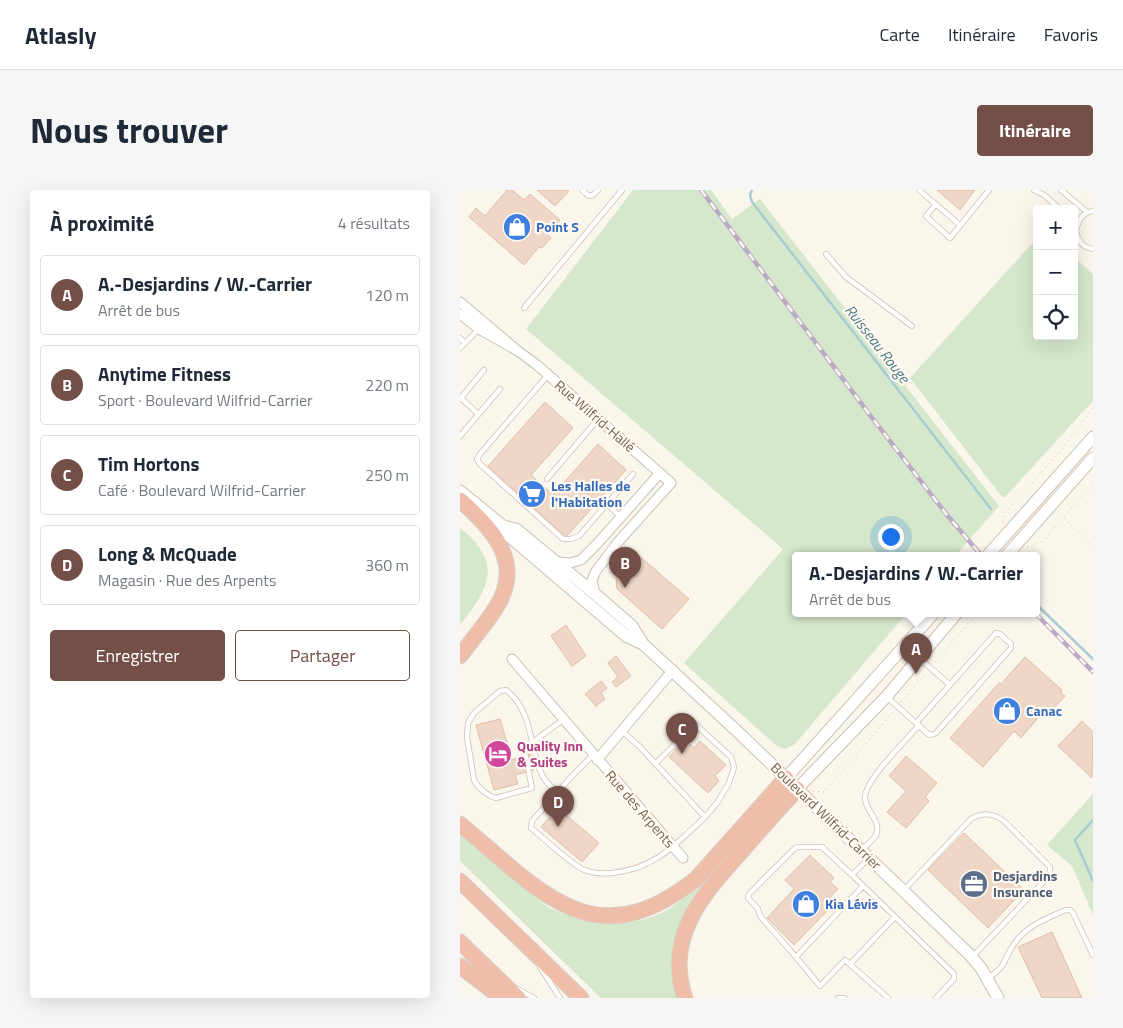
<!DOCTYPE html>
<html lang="fr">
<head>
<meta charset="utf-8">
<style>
	:root { --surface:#fff; --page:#f6f6f7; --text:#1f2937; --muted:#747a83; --line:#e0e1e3; --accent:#734f48 }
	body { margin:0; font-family:"Titillium Web",sans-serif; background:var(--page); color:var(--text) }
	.controls { position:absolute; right:15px; top:15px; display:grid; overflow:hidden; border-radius:5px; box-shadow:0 5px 20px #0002 }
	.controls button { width:45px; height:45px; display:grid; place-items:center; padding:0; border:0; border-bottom:1px solid var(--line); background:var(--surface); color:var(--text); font:25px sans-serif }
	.you { position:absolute; left:430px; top:346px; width:18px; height:18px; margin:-12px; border:4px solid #fff; border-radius:50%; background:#1a73e8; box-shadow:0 0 0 8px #1a73e833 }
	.badge { display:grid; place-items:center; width:32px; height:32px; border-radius:50%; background:var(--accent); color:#fff; font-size:16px; font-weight:700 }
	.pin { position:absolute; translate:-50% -41px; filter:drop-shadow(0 1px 2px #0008) }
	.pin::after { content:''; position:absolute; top:26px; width:18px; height:15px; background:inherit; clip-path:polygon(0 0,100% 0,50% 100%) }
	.popup { position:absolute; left:332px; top:362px; width:248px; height:65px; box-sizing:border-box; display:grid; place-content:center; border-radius:5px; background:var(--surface); filter:drop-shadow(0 1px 4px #0005); font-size:16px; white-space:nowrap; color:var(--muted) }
	.popup b { font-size:19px; color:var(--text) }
	.popup::after { content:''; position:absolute; left:50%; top:100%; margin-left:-10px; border:10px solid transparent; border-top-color:var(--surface) }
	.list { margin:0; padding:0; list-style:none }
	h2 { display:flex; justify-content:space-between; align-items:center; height:65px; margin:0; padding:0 20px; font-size:21px }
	h2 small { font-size:16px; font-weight:400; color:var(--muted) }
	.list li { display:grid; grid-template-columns:32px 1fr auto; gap:15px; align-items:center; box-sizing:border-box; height:80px; margin:0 10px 10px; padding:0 10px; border:1px solid var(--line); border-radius:5px }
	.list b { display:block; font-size:19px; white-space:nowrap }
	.list p { margin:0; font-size:16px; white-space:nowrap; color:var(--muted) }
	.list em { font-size:16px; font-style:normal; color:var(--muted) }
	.actions { display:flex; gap:10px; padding:15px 20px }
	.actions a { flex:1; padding:11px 0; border:1px solid var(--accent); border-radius:5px; text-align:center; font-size:18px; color:var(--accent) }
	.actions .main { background:var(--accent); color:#fff }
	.icon { flex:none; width:28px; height:28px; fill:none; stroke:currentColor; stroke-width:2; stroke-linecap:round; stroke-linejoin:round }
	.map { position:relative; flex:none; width:633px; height:808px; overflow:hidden; border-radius:5px }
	header { display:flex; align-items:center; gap:30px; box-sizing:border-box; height:70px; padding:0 25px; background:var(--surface); border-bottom:1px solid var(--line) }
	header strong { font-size:24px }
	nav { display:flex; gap:28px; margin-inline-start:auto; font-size:18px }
	.intro { display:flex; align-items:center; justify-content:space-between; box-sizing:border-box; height:120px; padding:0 30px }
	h1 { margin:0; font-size:35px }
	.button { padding:12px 22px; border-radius:5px; background:var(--accent); color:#fff; font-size:18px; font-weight:700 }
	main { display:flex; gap:30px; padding:0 30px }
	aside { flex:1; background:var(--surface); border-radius:5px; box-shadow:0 5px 20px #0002 }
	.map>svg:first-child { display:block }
	.green { fill:#d5e8cb }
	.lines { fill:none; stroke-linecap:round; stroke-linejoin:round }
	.stream { stroke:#a8ccd4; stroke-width:2.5 }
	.building { fill:#eed7c6; stroke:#dfbfa7 }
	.lane-casing { stroke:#cdbfb2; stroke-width:6 }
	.street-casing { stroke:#cdbfb2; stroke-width:11 }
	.secondary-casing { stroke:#cfbfb0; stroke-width:13 }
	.highway-casing { stroke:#d8d2ce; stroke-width:17 }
	.path { stroke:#d4bba8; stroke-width:1; stroke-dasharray:1 4; stroke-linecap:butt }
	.lane { stroke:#fff; stroke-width:4.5 }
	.street { stroke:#fff; stroke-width:9 }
	.secondary { stroke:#fff; stroke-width:11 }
	.highway { stroke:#efbea9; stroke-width:15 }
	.rail-casing { stroke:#baaac5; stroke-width:4.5 }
	.rail { stroke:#fefaf2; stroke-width:2.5; stroke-dasharray:8; stroke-linecap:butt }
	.labels { text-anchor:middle; stroke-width:4.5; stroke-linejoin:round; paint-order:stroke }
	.shop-label { font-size:14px; font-weight:bold; fill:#366cbe; stroke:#fefaf2; text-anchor:start }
	.street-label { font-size:14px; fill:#755f50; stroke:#fefaf2 }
	.hotel-label { font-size:14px; font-weight:bold; fill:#b23c85; stroke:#fefaf2; text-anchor:start }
	.service-label { font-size:14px; font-weight:bold; fill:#4e5e75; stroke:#fefaf2; text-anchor:start }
	.water-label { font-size:15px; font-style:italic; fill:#4c7a85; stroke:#fefaf2 }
</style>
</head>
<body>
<header>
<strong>Atlasly</strong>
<nav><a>Carte</a><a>Itinéraire</a><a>Favoris</a></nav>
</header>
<div class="intro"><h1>Nous trouver</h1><a class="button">Itinéraire</a></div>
<main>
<aside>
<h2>À proximité<small>4 résultats</small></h2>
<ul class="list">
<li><span class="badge">A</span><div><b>A.-Desjardins / W.-Carrier</b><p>Arrêt de bus</p></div><em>120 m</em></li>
<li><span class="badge">B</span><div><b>Anytime Fitness</b><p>Sport · Boulevard Wilfrid-Carrier</p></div><em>220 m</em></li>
<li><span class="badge">C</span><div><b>Tim Hortons</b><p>Café · Boulevard Wilfrid-Carrier</p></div><em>250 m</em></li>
<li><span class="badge">D</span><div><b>Long &amp; McQuade</b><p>Magasin · Rue des Arpents</p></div><em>360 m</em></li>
</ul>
<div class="actions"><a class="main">Enregistrer</a><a>Partager</a></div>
</aside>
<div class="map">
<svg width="633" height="808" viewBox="0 0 633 808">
	<rect width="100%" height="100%" fill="#fbf6ec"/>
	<path class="green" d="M173,0H251L272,29L300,9L539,316L496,365H336V423H447L334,555L325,559L317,556L224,473L323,359L66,139Z
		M577,48V146H614V67L633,84V211L545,307H542L450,188Z
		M0,338C44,373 29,398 0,435Z
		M633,604V725L612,676L587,655Z
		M0,644L88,717C127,736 168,741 207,720C220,713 230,701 242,695L243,696L222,731L216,749L218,808H141L0,671Z"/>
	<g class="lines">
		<path class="stream" d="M292,0L290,5L292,12L531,319
			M576,414L633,469
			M633,630L615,650L633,691"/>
	</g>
	<path class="building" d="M47,0H52L64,10L70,4L100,30L87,44L91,48L82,58L79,57L64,75L9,27L16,18L25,26Z
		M77,0H107L109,1L95,16Z
		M477,0H515L500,20Z
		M85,212L113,238L71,285L93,305L138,254L166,280L106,347L28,276Z
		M177,364L229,409L202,439L157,399L156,387Z
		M106,435L126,466L112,476L91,446Z
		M156,466L171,486L156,497L152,492L158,487L148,473Z
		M565,467L602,500L601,503L605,506L586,527L582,523L561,548L554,541L523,577L490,548L539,493L541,494Z
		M141,491L147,498L141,503L145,509L136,516L125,504Z
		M40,529L51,566V570L70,564L74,580L55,585L58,594L34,600L16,535Z
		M622,531L633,542L632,588L598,556Z
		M225,550L234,558L240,551L266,575L255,586L259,591L248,603L209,567Z
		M446,566L477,593L465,607L469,611L446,638L427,622L446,601L429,586Z
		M98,618L139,653L122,672L81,637Z
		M504,643L564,700L528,738L468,680Z
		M350,665L374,688L370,692L378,699L365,713L370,718L334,755L307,728L334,699L325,690Z
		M592,742L622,808H582L558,757Z"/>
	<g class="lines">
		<defs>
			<path id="lane" d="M122,0L129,6L133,5L138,0
				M459,0L500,35
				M574,0L584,5L600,19
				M601,0L627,22
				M476,14L466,26L490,48L529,0
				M633,21C622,23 618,30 616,41C618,51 622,57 633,59
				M366,64L386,87L452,136
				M64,118L162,0
				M0,148L5,153L19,139
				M0,158L5,153
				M88,185L20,264L17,269L20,274L103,349H110L119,346L173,284
				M0,207L18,224
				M0,209L24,180
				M0,246L40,199
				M87,289L138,229
				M147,314L161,327
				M459,468L490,495
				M427,507L468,544L471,545L476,543L551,458V454L540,444L536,443L456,533
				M133,565L113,585L72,631L71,638C87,651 104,668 122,679C131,683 143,684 152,683C195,679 216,654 245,627L179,556L162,541
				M195,574L235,534L271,567L274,577L269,593L257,613L245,627
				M97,602C92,597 85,592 82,585C69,557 73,520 46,500L40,501L14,523L8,533L7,547L14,590C17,597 28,606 36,608L72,598L65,563C71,551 92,538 103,530
				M403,659C407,655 413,650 416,645C423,630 400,617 406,602C412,583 445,552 459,535
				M408,669L392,685L494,784V789L476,808
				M403,696L336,767L360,796L385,770L428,808
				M444,700L511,629C523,622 533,623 544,631L590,677V685L513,766
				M336,767L300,726L298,719L288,708L289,704L335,658L338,657H362L392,685
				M390,774L435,727
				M80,777L100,808
				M528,788C548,775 542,772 554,754C566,736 587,728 606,720H610L613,723L633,765
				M58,799L74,808
				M378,808H384"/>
			<path id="street" d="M0,112L58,161L19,139L0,124
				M58,161L77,175L211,293L158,352L136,381L132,390L135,404
				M98,372L110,373L121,370L137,354L200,283
				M52,469L223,668
				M137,570L213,480"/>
			<path id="secondary" d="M0,301L43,336L49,346L166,446L183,454
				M43,336L56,339L135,404L172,436L183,454L278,542L509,764L521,778L538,808
				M528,365L633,247
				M547,365L633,268
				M326,588L474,423
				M337,599L426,507L497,423"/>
			<path id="highway" d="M0,310C32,338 64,372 37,416C26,434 12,450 0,466
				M0,634C81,701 134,771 237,688L326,588
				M0,691L121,808
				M0,752L58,808
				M0,776L42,808
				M225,808C204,747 243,704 281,662C299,641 318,620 337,599"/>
		</defs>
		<use href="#lane" class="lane-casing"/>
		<use href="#street" class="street-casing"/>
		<use href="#secondary" class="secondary-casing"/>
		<use href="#highway" class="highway-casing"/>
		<path class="path" d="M604,328L633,356
			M543,332L544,324L603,258L633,218
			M567,357L582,352L633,294
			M475,472L517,423
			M441,512L466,483
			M353,601L364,602L434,521"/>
		<use href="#lane" class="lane"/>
		<use href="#street" class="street"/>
		<use href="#secondary" class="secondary"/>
		<use href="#highway" class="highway"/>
		<defs>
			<path id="rail" d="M241,0L413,229L487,325L521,365
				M575,423L633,482"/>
		</defs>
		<use href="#rail" class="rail-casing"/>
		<use href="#rail" class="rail"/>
	</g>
	<defs>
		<symbol id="shop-disc" viewBox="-11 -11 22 22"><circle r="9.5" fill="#3f7fe0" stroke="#fefaf2"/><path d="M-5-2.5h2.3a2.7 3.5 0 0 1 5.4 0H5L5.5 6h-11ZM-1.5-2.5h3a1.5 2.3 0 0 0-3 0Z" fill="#fff"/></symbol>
		<symbol id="supermarket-disc" viewBox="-11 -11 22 22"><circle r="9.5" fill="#3f7fe0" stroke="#fefaf2"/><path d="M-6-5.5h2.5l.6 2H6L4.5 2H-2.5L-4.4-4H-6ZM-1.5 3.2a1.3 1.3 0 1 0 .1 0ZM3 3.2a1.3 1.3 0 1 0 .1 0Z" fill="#fff"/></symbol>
		<symbol id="hotel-disc" viewBox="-11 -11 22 22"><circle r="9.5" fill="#d1479c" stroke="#fefaf2"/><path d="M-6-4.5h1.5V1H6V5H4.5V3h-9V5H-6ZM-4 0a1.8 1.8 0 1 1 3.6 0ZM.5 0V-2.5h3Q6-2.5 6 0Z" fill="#fff"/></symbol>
		<symbol id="office-disc" viewBox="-11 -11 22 22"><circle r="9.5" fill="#5c6f8a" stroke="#fefaf2"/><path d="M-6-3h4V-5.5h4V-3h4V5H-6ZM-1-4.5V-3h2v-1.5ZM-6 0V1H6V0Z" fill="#fff"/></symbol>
	</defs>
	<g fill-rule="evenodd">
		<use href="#shop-disc" x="41" y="21" width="32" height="32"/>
		<use href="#supermarket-disc" x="56" y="288" width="32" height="32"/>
		<use href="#shop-disc" x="531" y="505" width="32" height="32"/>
		<use href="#hotel-disc" x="22" y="548" width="32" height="32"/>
		<use href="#office-disc" x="498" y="678" width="32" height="32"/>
		<use href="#shop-disc" x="330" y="698" width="32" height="32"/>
	</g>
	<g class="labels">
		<g class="shop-label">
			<text x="76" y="42">Point S</text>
			<text x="91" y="301">Les Halles de<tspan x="91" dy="16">l'Habitation</tspan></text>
			<text x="566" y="526">Canac</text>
			<text x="365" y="719">Kia Lévis</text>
		</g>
		<g class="street-label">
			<text transform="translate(135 226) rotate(41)" y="5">Rue Wilfrid-Hallé</text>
			<text transform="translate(180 619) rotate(49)" y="5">Rue des Arpents</text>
			<text transform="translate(366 626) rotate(44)" y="5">Boulevard Wilfrid-Carrier</text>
		</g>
		<g class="hotel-label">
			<text x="57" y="561">Quality Inn<tspan x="57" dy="16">&amp; Suites</tspan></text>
		</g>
		<g class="service-label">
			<text x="533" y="691">Desjardins<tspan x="533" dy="16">Insurance</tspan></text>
		</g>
		<g class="water-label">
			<text transform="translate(417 154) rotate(52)" y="5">Ruisseau Rouge</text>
		</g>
	</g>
</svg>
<div class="controls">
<button>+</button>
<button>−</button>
<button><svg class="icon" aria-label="locate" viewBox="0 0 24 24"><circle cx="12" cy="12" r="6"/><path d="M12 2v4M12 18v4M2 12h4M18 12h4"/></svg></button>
</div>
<div class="you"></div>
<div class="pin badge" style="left:456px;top:484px">A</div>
<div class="popup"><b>A.-Desjardins / W.-Carrier</b>Arrêt de bus</div>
<div class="pin badge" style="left:165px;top:398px">B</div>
<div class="pin badge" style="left:222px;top:564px">C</div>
<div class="pin badge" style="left:98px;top:637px">D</div>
</div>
</main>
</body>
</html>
